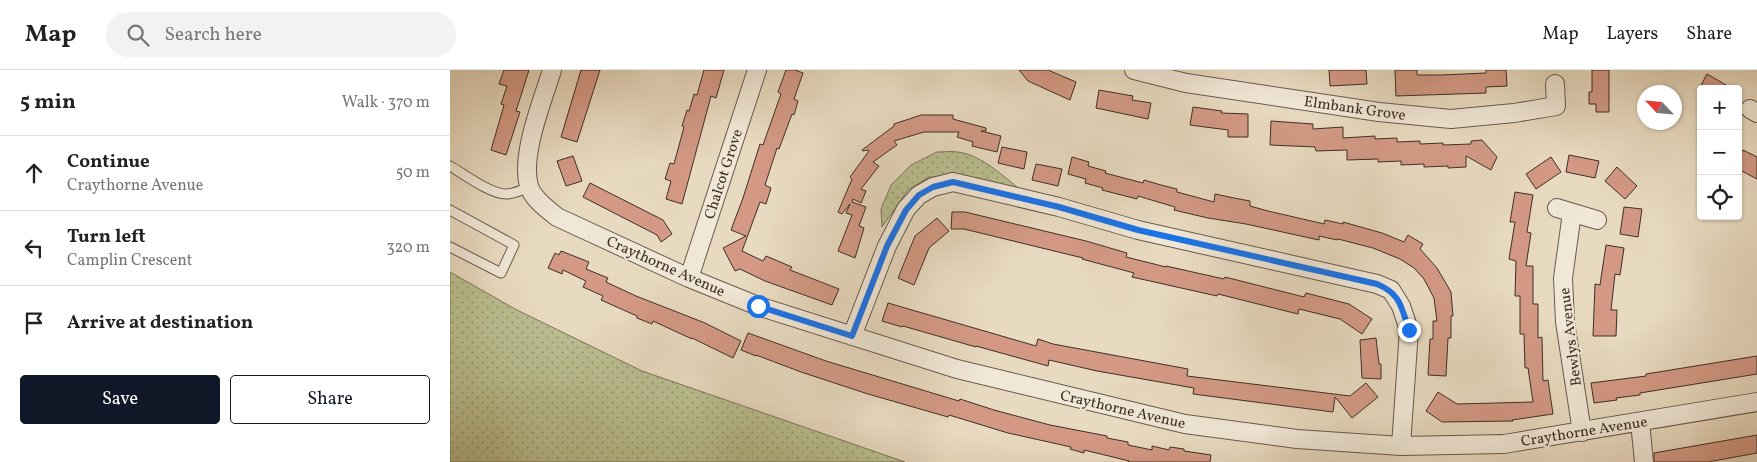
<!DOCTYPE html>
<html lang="en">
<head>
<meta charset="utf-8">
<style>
	:root { --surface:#fff; --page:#f2f2f2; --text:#222; --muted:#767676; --line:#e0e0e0; --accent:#111827 }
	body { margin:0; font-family:Vollkorn,serif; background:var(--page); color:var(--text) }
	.controls { position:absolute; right:15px; top:15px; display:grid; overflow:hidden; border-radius:5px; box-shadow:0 1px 4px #0004 }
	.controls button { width:45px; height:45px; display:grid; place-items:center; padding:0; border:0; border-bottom:1px solid var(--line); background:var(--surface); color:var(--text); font:25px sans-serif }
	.compass { position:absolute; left:1187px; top:15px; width:45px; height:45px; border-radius:50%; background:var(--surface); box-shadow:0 1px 4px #0004; rotate:296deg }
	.stop { position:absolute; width:15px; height:15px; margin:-11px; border:4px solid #1a73e8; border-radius:50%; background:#fff }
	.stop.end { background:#1a73e8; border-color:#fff; box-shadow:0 1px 5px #0008 }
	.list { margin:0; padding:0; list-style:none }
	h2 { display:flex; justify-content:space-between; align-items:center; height:65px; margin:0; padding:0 20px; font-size:21px }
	h2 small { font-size:16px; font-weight:400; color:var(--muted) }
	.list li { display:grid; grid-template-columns:32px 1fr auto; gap:15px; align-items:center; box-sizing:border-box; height:75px; padding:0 20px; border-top:1px solid var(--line) }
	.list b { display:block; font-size:19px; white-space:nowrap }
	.list p { margin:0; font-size:16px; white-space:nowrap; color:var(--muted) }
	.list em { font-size:16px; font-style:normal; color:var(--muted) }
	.actions { display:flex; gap:10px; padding:15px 20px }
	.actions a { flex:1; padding:11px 0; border:1px solid var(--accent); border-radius:5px; text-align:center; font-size:18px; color:var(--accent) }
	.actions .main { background:var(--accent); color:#fff }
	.icon { flex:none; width:28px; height:28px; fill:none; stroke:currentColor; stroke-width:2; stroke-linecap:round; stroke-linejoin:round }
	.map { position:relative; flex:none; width:1307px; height:392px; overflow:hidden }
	header { display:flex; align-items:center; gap:30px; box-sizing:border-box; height:70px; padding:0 25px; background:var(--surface); border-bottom:1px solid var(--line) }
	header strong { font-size:24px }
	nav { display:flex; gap:28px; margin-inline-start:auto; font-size:18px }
	.search { width:350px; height:45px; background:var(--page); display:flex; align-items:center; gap:12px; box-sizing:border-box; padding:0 18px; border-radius:28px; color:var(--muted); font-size:19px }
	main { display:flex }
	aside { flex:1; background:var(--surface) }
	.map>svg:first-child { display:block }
	.grass { fill:url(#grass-dots); stroke:#7c765a }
	.building { fill:#d39985; stroke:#3e2f25 }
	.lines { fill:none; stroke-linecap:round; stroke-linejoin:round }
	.lane-casing { stroke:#685a4c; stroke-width:11 }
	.street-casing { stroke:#685a4c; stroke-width:20 }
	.lane { stroke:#f0e7d6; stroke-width:9 }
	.street { stroke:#f0e7d6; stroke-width:18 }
	.route { stroke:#1a73e8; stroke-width:6 }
	.labels { text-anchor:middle; stroke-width:4; stroke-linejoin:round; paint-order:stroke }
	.street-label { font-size:15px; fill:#3e2f25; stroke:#f0e7d6 }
</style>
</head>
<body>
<header>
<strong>Map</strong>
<div class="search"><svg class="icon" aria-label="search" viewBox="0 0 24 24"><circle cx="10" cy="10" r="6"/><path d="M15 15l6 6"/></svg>Search here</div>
<nav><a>Map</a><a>Layers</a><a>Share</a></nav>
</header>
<main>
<aside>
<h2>5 min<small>Walk · 370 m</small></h2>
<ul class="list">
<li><svg class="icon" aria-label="ahead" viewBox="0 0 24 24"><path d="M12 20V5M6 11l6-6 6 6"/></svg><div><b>Continue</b><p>Craythorne Avenue</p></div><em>50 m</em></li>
<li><svg class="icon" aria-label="left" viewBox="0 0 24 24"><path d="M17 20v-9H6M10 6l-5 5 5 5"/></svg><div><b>Turn left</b><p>Camplin Crescent</p></div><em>320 m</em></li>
<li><svg class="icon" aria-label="arrive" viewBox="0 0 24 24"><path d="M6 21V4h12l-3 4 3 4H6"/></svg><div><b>Arrive at destination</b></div></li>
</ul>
<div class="actions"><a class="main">Save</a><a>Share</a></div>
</aside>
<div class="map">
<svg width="1307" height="392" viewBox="0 0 1307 392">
	<defs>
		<pattern id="grass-dots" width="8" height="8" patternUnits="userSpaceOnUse" patternTransform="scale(1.25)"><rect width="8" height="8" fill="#b9be90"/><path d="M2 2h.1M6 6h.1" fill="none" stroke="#989b75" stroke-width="1.8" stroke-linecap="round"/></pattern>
	</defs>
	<rect width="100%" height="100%" fill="#e8dac0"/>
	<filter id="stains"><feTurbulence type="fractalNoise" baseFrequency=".004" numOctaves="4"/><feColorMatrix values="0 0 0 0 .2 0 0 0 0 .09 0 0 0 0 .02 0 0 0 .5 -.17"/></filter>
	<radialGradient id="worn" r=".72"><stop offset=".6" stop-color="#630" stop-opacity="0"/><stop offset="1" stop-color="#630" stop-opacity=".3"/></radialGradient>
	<path class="grass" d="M487,82C494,82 501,81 508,82C532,85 554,107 572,121L515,108L479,107L458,120L432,157L431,139L441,115L461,95Z
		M0,202L65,239L192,301L455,392H0Z"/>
	<path class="building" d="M54,0H79L66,41L70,42L56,85L41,80L54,35L51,34L57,16L49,14Z
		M131,0H150L127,72L111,67Z
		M254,0H274L266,28L261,26L232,134L216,129L221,111L215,109L220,93L224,94L234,57L232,56L237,40L239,41L244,24L247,25Z
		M336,0H345L353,3L344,29L348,31L344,45L342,44L329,79L327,78L315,115L321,118L316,134L310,132L292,181L313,191L316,186L342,197L340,200L389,219L382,235L315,211L290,199L285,201L273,178L296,166L281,160L293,128L310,74L313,75L331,24L328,22Z
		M569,0H598L626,12L620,30L578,11Z
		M879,0H916L917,14L880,16Z
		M945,0H967V5H991L1036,3V0H1056L1057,16L1036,17V23L946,26Z
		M1142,0H1159V42H1146V34H1139V22H1142Z
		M1257,4L1283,19H1249Z
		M649,20L683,26L682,30L701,33L698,49L646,38Z
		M743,37L772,41L771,43L798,44V67H778V60L740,55Z
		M471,45H503V49L536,58V61H531L551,66L547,82L522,76L523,72L507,67L509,62H474L444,71L447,75L423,92L429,96L411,119L416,121L411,133L403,129L402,132L416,137L409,156L414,158L405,188L388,181L402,145L396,143L400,134L392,144L388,142L402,109L400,107L419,81L418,80L413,81L412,80L444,56V54Z
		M821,51L863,54V59L893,57V68L925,66V69L947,68V72L970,71V74L993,73V75L1021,74V71L1032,70L1047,87L1041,100L1016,86V97L998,98V96L974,97V94L951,95V91L928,92V89L897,90V80L866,81L865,77L820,75Z
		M552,77L577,82L574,99L548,93Z
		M1293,80L1307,87V109L1288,99V89Z
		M1119,85L1149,91L1145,108L1116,102Z
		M123,86L132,111L116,116L107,91Z
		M622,87L639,92L638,96L656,101L655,103L693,113L694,110L711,115L727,119V122L764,132L765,124L784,128L800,131V136L818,141L874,154L875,150L893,154V152L932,163L954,172L958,165L973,174L970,179L987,198L1001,222L1003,246H1001V268H998L996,306L978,305L980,269H983V251H987L984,228L974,209L964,198L950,189L923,178L888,169L887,170L869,166V170L796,154L758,148L724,140L725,137L688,126L687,129L652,120L653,118L635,113L636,109L618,104Z
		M1101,87L1111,102L1086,119L1076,104Z
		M586,94L612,99L608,116L582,110Z
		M1167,97L1187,116L1175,129L1155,111Z
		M140,113L213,150L222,164L211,172L207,165L133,127Z
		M1065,122L1083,125L1077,162L1081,163L1076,196H1083V234H1088V268L1092,267L1093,311L1098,310L1103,344L1062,350L1063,351L992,352L976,341L988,322L1007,334L1083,332L1078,298H1075L1074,264H1070V226H1065L1066,191L1059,189L1065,152H1060Z
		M1174,137L1192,139L1188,167L1170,164Z
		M502,142H515L636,171L677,183L676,187L716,197V196L774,209L775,207L854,227L856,223L899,234L922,249L912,264L890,249L849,239L848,244L768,224L767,226L682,207L684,203L632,189L633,188L514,159H501Z
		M487,148L499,161L479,178L464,215L448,208L465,166Z
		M1156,175L1174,178L1170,205L1165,204L1161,240H1167L1166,266H1143L1145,214L1150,215Z
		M111,181L139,192L136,199L158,208L156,212L186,226L255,253L291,271L283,288L242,268V269L203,251L202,254L187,248V246L151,230L153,226L133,217L136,211L113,200L112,204L98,198L105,183L109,185Z
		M438,233L586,276L588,269L603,274L738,299L737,306L900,326L916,313L928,327L902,348L885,327L883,342L743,324L744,318L647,301L599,290L598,296L526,276V277L453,256L452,257L432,251Z
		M298,263L376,291L509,331L510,329L544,340L600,355L657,366V368L678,372V375L702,380V376L719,380L720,377L734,379V381L761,385L760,392H678L679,391L659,386L634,380V383L620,379L621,377L558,363L499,345L498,347L418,324L351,302L306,285V286L291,280Z
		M926,268L929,294H931V309L912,308L910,270Z
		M1307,286V304L1190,323V325L1166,328L1167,330L1144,333L1141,313L1196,306V304Z
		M1307,365V383L1258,392H1204V383Z"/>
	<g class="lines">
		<defs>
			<path id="lane" d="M0,96C14,104 40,124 56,124C64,124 72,120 79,117
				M0,140L64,175L51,203L0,177"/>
			<path id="street" d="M102,0C93,30 70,85 79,116C82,128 97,139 107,147L239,208L308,236L507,299L735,354L847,369L951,376L1054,374L1307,332
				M684,0L736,13L929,42L1001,49L1064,43L1106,36L1105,14
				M1300,39L1307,43
				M1107,138L1147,150
				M1122,143L1113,208L1115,252L1132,362
				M239,208L307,0
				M402,266L437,176L456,139L469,125L483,117L503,112L609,137L688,160L927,214L941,220L951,236L959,260L951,376
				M1190,352L1194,392"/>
		</defs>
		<use href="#lane" class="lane-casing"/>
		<use href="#street" class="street-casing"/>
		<use href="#lane" class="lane"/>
		<use href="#street" class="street"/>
	</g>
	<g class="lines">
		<path class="route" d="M308,236L402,266L437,176L456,140L469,125L483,117L503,112L609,137L688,160L927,214C951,224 951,237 959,260"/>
	</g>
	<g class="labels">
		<g class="street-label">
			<text transform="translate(905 38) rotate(8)" y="5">Elmbank Grove</text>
			<text transform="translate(273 104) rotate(-72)" y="5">Chalcot Grove</text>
			<text transform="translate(216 196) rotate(24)" y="5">Craythorne Avenue</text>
			<text transform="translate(1120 267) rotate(-97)" y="5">Bewlys Avenue</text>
			<text transform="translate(673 339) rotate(13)" y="5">Craythorne Avenue</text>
			<text transform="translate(1134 361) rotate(-9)" y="5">Craythorne Avenue</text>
		</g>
	</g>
	<rect width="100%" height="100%" filter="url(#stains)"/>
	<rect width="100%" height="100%" fill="url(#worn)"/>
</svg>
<div class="controls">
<button>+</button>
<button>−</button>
<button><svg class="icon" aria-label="locate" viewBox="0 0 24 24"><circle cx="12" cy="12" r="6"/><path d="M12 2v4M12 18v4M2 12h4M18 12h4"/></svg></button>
</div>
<svg class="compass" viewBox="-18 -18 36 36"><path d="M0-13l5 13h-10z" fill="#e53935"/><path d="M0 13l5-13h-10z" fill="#767676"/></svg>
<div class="stop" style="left:308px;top:236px"></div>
<div class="stop end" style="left:959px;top:260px"></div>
</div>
</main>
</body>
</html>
